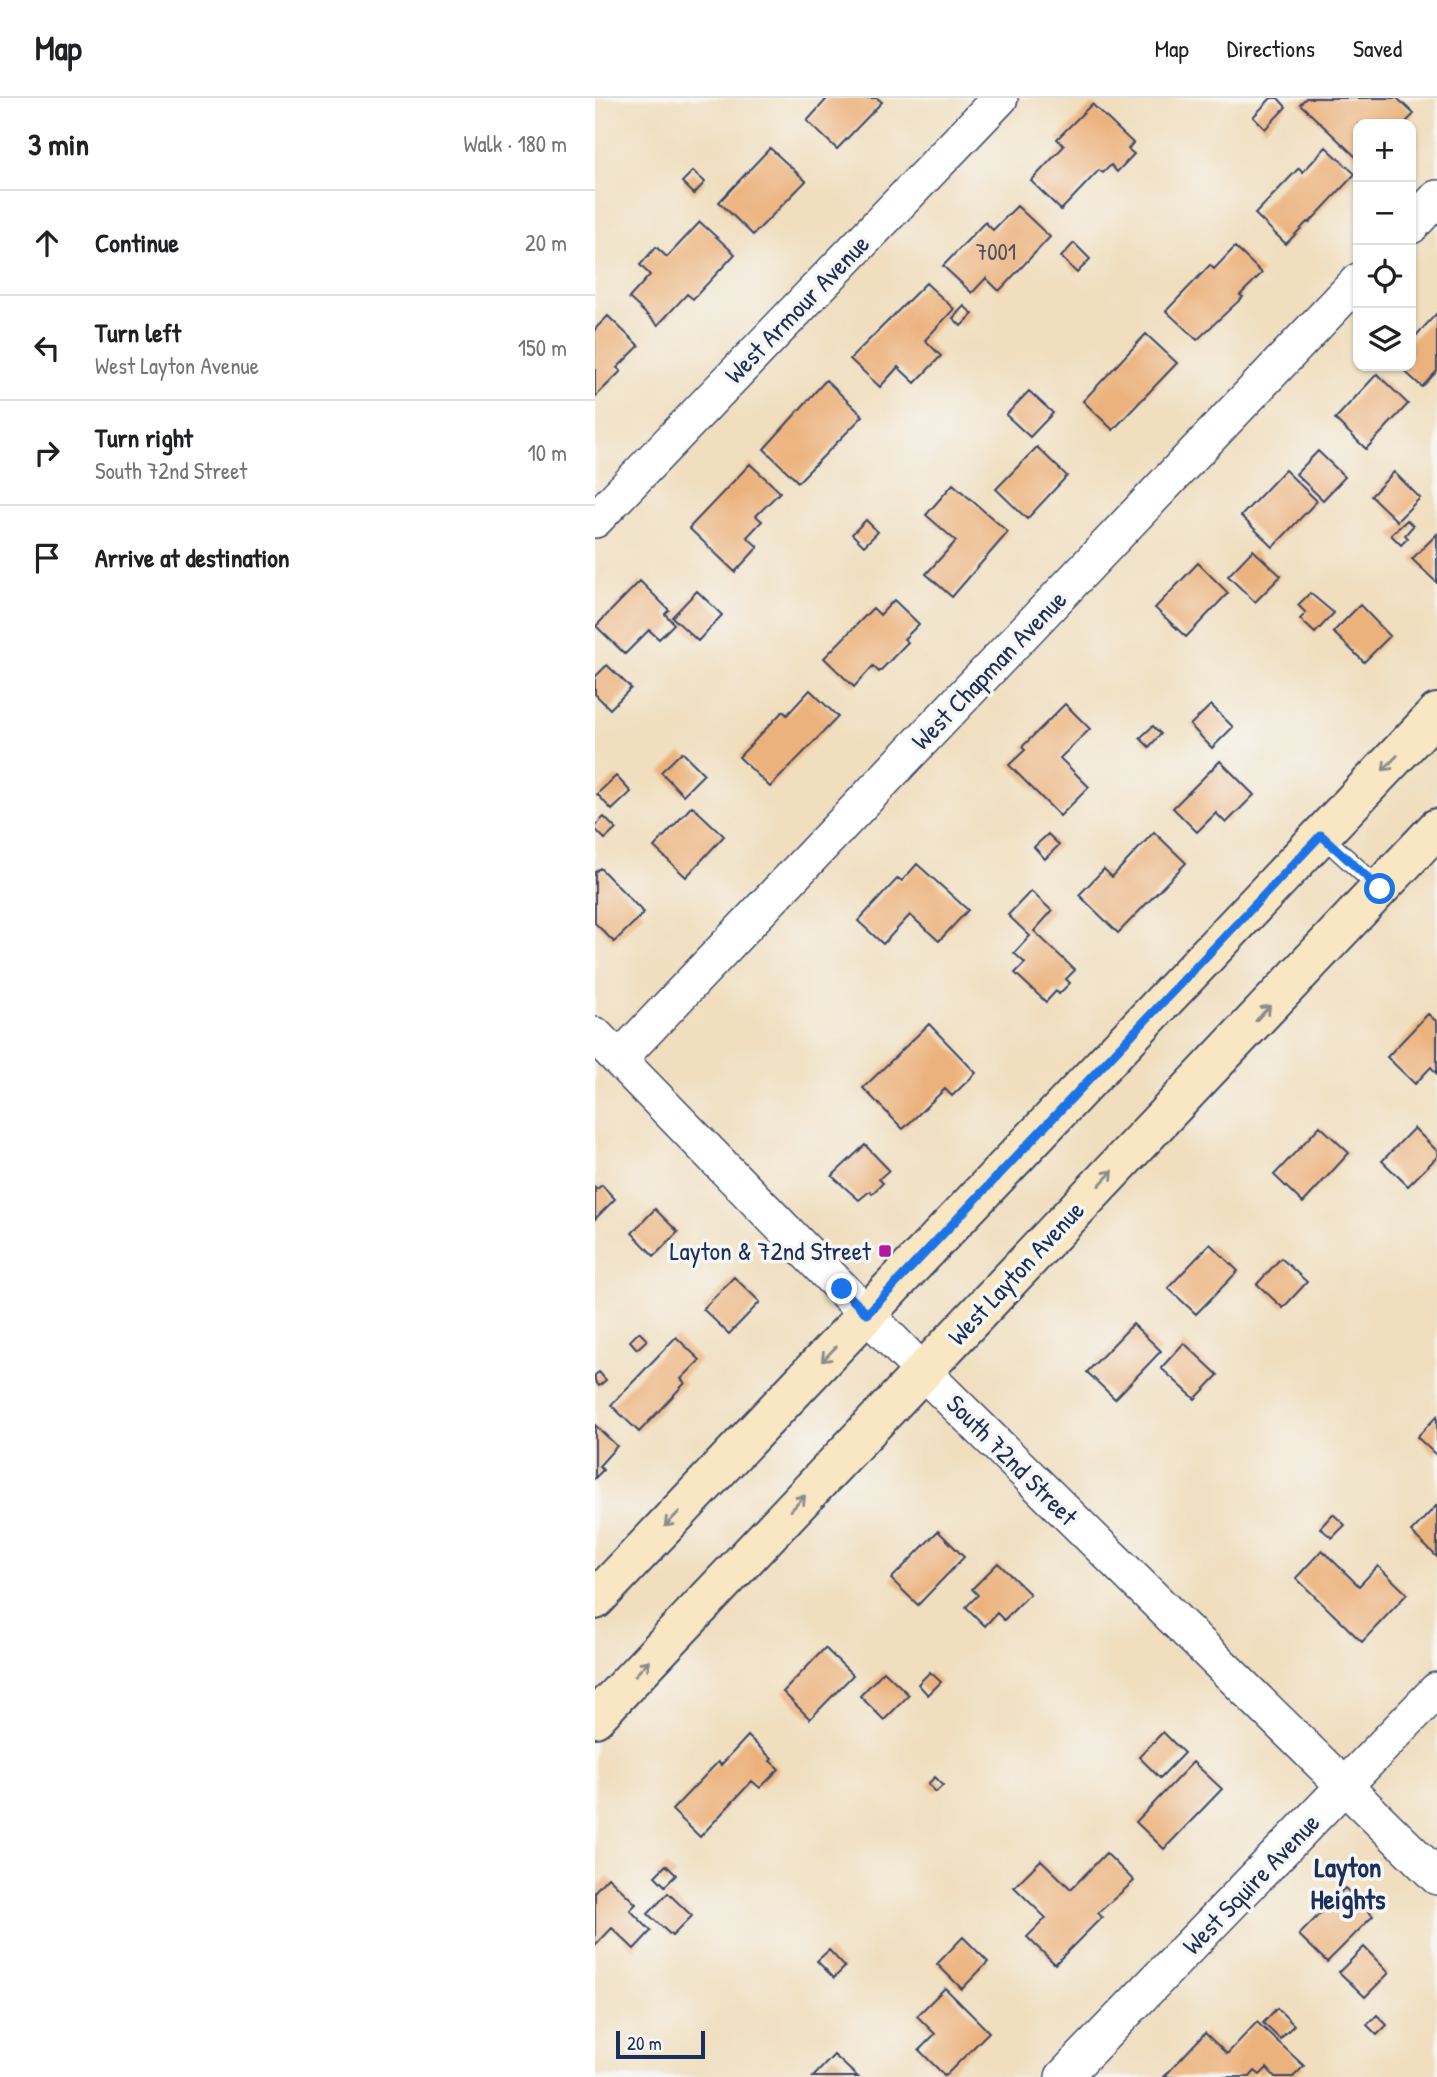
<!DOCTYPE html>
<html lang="en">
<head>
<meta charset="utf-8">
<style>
	:root { --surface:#fff; --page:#f6f6f6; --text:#202124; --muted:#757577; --line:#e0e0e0 }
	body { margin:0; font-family:"Patrick Hand",sans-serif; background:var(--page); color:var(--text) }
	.controls { position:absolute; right:21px; top:21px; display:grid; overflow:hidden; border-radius:14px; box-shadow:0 2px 5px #0004 }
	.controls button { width:63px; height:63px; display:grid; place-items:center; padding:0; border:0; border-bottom:2px solid var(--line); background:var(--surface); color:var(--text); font:35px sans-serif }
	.scale { position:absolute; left:21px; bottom:18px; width:89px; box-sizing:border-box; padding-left:7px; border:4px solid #1b2f5e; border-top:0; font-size:19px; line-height:24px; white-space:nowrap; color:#1b2f5e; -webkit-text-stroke:5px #f6f6f2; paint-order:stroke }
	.stop { position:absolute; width:21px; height:21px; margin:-16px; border:5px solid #1a73e8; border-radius:50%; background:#fff }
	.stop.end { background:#1a73e8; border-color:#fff; box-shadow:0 2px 7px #0008 }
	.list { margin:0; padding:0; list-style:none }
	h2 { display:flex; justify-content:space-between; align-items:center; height:91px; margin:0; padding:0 28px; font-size:30px }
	h2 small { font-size:23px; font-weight:400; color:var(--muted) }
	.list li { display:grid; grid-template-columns:46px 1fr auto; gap:21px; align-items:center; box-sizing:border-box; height:105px; padding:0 28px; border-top:2px solid var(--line) }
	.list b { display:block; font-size:26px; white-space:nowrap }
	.list p { margin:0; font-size:23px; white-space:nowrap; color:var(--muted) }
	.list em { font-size:23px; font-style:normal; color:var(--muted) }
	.icon { flex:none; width:38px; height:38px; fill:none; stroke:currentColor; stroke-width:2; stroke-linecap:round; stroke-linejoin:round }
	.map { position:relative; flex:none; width:842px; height:1979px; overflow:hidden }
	header { display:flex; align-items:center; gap:42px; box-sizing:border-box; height:98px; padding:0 35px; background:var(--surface); border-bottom:2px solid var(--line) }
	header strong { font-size:33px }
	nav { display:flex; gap:38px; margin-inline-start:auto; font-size:24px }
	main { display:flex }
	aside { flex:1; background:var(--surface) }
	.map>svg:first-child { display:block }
	.building { fill:#ecb27d }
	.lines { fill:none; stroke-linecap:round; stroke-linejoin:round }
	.lane-casing { stroke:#3b496c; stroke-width:21 }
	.street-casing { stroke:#3b496c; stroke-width:38 }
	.secondary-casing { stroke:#3b496c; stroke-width:42 }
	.lane { stroke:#fff; stroke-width:18 }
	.street { stroke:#fff; stroke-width:35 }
	.secondary { stroke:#f9e7c3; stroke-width:38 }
	.oneway { stroke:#8a8b90 }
	.route { stroke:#1a73e8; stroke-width:9 }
	.poi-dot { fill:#b5179e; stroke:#f6f6f2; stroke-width:2.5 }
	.labels { text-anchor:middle; stroke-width:7; stroke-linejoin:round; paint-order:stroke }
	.number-label { font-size:23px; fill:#4f5066 }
	.street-label { font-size:26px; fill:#1b2f5e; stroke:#f6f6f2 }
	.poi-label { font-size:26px; fill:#1b2f5e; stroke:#f6f6f2; text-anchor:end }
	.neighbourhood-label { font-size:28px; font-weight:bold; fill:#1b2f5e; stroke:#f6f6f2 }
</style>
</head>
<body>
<header>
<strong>Map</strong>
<nav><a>Map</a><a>Directions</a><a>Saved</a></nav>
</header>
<main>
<aside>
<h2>3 min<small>Walk · 180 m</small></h2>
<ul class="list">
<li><svg class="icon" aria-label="ahead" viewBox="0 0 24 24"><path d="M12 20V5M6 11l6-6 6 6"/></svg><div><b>Continue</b></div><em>20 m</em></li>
<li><svg class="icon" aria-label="left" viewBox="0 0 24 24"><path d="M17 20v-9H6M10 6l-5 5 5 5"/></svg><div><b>Turn left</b><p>West Layton Avenue</p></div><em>150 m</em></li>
<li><svg class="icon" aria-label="right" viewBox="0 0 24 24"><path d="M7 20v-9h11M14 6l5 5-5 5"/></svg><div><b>Turn right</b><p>South 72nd Street</p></div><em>10 m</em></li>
<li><svg class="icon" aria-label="arrive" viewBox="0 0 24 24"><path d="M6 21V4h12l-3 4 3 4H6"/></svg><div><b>Arrive at destination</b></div></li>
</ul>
</aside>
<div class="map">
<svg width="842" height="1979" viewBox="0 0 842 1979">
	<rect width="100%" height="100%" fill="#f6f6f2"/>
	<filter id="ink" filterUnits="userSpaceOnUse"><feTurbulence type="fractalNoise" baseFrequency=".0143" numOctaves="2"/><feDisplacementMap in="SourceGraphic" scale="14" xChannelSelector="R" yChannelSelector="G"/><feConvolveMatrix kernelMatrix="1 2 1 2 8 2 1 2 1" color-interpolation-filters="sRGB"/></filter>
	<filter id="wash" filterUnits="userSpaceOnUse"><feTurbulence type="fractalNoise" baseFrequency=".00686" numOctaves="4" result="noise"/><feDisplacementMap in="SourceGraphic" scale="28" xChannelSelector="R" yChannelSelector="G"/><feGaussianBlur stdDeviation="1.57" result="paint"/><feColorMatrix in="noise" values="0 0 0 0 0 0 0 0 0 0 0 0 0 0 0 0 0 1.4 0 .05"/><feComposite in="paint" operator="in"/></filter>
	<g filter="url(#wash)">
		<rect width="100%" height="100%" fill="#f0debe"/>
		<g id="blocks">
			<path class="building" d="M228,0H282L287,4L242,51L212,23L231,2Z
				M676,0H683L691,9L670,31L658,19Z
				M711,0H802L819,16L809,26H763V57L761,59L705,6Z
				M497,6L538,45L533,51L539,56L522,74L516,67L508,75L504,72L466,112L436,83L469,48L462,41Z
				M731,49L760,76L714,125L712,124L691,146L660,116L704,70L708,74Z
				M175,50L211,83L158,137L124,104Z
				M98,73L110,84L99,96L87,84Z
				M422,108L455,139L404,193L391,180L377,195L348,168L390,124L398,132Z
				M105,124L140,156L98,201L92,196L63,227L34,200L55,177L45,167L61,149L72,159Z
				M479,145L495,161L482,175L466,159Z
				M640,149L667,175L645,197L648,199L602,242L571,213L615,167L619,171Z
				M331,185L359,211L330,242L346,258L320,285L303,269L285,289L255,261Z
				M369,208L378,216L366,228L358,220Z
				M842,215V273L827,289L804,268H816V243Z
				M13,218L44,248L22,270L26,273L0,299V231Z
				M551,236L582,265L518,332L488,303Z
				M782,276L813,306L771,351L740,321Z
				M231,282L268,318L203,384L169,351Z
				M434,293L458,315L435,339L411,317Z
				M442,349L472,378L432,421L401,391Z
				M723,353L750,379L728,402L701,376Z
				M155,366L185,394L161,418L167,423L152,439L163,449L140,474L94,430Z
				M690,372L722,403L678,449L646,418Z
				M799,374L825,400L802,423L776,398Z
				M358,386L413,434L357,499L331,476L361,443L331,417Z
				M271,422L283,434L269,448L257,436Z
				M812,422L818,428L810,437L813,440L806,447L796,437Z
				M842,436V485L817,461Z
				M658,452L686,478L660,504L633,478Z
				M603,465L633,495L591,539L560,510Z
				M45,483L74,512L70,516L79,526L64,541L54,532L30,556L1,528Z
				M102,493L127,517L103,543L77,519Z
				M715,495L739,515L720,535L705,521L711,515L703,507Z
				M299,502L324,526L309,541L313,544L284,574L278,568L259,589L229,560L278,510L285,517Z
				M765,507L795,538L769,564L738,534Z
				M12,567L36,590L15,611L0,596V579Z
				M215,592L243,619L175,689L144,659L188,613L192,617Z
				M470,606L495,631L465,660L494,689L465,718L414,667L430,652L427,649Z
				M616,607L638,629L617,650L595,627Z
				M558,628L566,636L554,649L545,640Z
				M87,654L109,676L88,697L66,674Z
				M625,663L659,697L631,725L621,715L602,734L578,710Z
				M21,678L36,694L17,712L2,696Z
				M97,708L129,738L91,779L59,749Z
				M9,719L21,731L10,741L0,731V728Z
				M559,734L591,765L523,835L484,797L509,771L517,779Z
				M453,736L464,747L450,761L439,749Z
				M322,766L373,812L344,843L315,817L288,846L263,823L303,780L307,783Z
				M5,770L49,815L19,844L0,825V774Z
				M436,793L457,813L439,833L480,872L471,881L475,885L464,896L461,893L451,904L420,875L430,865L419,855L435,838L413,817Z
				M833,916L842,924V976L836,969L820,986L792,959Z
				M334,926L381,975L357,998L350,991L308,1031L268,990Z
				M725,1028L754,1055L708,1105L679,1077Z
				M819,1030L842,1053V1059L813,1088L787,1063Z
				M270,1047L294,1072L284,1081L288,1085L277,1096L275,1093L264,1102L237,1078Z
				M7,1087L20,1101L0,1121V1089L2,1091Z
				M60,1111L83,1134L59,1158L37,1135Z
				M615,1146L643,1173L601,1216L573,1190Z
				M686,1160L712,1184L688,1210L662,1186Z
				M139,1179L165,1204L134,1236L108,1211Z
				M538,1226L566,1253L520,1301L492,1274Z
				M44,1234L52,1242L42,1251L35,1243Z
				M81,1239L105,1262L86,1281L90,1285L44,1334L16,1307Z
				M589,1245L623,1277L600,1301L566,1270Z
				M4,1274L11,1282L4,1288L0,1283V1277Z
				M842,1318V1358L822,1339Z
				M0,1327L22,1348L4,1368L8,1372L0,1380Z
				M842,1407V1459L816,1434Z
				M738,1416L750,1427L737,1440L725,1430Z
				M343,1433L369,1459L323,1507L296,1481Z
				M727,1452L764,1488L783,1468L812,1496L767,1544L701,1480Z
				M403,1465L435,1496L409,1522L402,1515L390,1528L371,1509L383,1497L377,1491Z
				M230,1550L258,1577L215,1621L188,1594Z
				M289,1573L314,1597L289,1622L265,1598Z
				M335,1574L346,1584L333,1597L323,1586Z
				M568,1634L589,1655L565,1680L544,1659Z
				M153,1638L177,1661L175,1663L184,1671L165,1690L157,1683L105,1739L77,1712L123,1664L126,1667Z
				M598,1664L627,1691L569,1751L541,1724Z
				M340,1679L348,1687L341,1694L333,1686Z
				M511,1755L539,1783L503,1815L507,1819L460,1866L432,1839L451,1820L419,1789L446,1762L476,1791Z
				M71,1767L81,1777L70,1788L60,1778Z
				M13,1779L41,1806L35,1812L56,1833L39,1851L17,1830L0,1848V1793Z
				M750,1790L778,1818L732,1864L704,1837Z
				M73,1795L97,1818L77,1838L53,1816Z
				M368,1839L393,1864L367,1891L342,1866Z
				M769,1849L794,1875L770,1899L744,1874Z
				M234,1852L250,1869L239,1880L222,1863Z
				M350,1890L394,1934L350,1978L324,1952L340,1936L322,1918Z
				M682,1910L699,1927L685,1941L668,1925Z
				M782,1917L792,1927L782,1937L772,1927Z
				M662,1924L709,1968L698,1979H680L672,1970L665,1977L660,1973L655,1979H569L610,1935L632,1956Z
				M239,1957L263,1979H218Z"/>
		</g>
	</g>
	<g filter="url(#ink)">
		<use href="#blocks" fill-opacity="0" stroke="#3b496c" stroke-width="2"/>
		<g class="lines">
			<defs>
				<path id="lane" d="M726,737L785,791"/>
				<path id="street" d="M816,128L842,100
					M0,422L405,0
					M0,937L328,1274L842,1779
					M24,961L763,183
					M468,1979L842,1592"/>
				<path id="secondary" d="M0,1502L842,615
					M0,1620L842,730"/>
			</defs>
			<use href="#lane" class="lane-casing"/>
			<use href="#street" class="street-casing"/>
			<use href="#secondary" class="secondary-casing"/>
			<use href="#lane" class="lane"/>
			<use href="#street" class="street"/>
			<use href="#secondary" class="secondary"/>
		</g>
		<defs><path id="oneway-shaft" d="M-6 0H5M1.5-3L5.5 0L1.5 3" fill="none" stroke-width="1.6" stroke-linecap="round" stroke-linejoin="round" transform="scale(1.75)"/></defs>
		<g class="oneway">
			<use href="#oneway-shaft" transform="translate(795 665) rotate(134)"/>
			<use href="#oneway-shaft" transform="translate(668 915) rotate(-47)"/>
			<use href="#oneway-shaft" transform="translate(511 1080) rotate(-47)"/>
			<use href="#oneway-shaft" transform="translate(234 1256) rotate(134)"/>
			<use href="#oneway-shaft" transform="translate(203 1405) rotate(-47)"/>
			<use href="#oneway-shaft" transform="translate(77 1421) rotate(134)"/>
			<use href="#oneway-shaft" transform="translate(47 1570) rotate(-47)"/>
		</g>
	</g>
	<g class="lines" filter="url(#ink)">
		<path class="route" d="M247,1191L272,1216L726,737L785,791"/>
	</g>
	<rect class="poi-dot" x="283" y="1146" width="14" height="14" rx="3.5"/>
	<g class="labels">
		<g class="number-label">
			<text x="401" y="162">7001</text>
		</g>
		<g class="street-label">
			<text transform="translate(202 211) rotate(-46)" y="9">West Armour Avenue</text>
			<text transform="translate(394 572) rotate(-46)" y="9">West Chapman Avenue</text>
			<text transform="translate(421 1175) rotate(-47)" y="9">West Layton Avenue</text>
			<text transform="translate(417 1362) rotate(45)" y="9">South 72nd Street</text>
			<text transform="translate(656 1786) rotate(-46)" y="9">West Squire Avenue</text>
		</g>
		<g class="poi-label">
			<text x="276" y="1162">Layton &amp; 72nd Street</text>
		</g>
		<g class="neighbourhood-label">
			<text x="753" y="1779">Layton<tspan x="753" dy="32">Heights</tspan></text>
		</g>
	</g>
</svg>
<div class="controls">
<button>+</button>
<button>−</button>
<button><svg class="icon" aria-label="locate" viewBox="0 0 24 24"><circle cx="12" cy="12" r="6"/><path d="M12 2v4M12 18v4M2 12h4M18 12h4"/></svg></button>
<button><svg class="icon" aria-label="layers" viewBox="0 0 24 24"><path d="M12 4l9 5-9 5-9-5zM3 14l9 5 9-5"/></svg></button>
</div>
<div class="scale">20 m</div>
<div class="stop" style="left:785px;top:791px"></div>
<div class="stop end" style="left:247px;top:1191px"></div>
</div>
</main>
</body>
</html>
